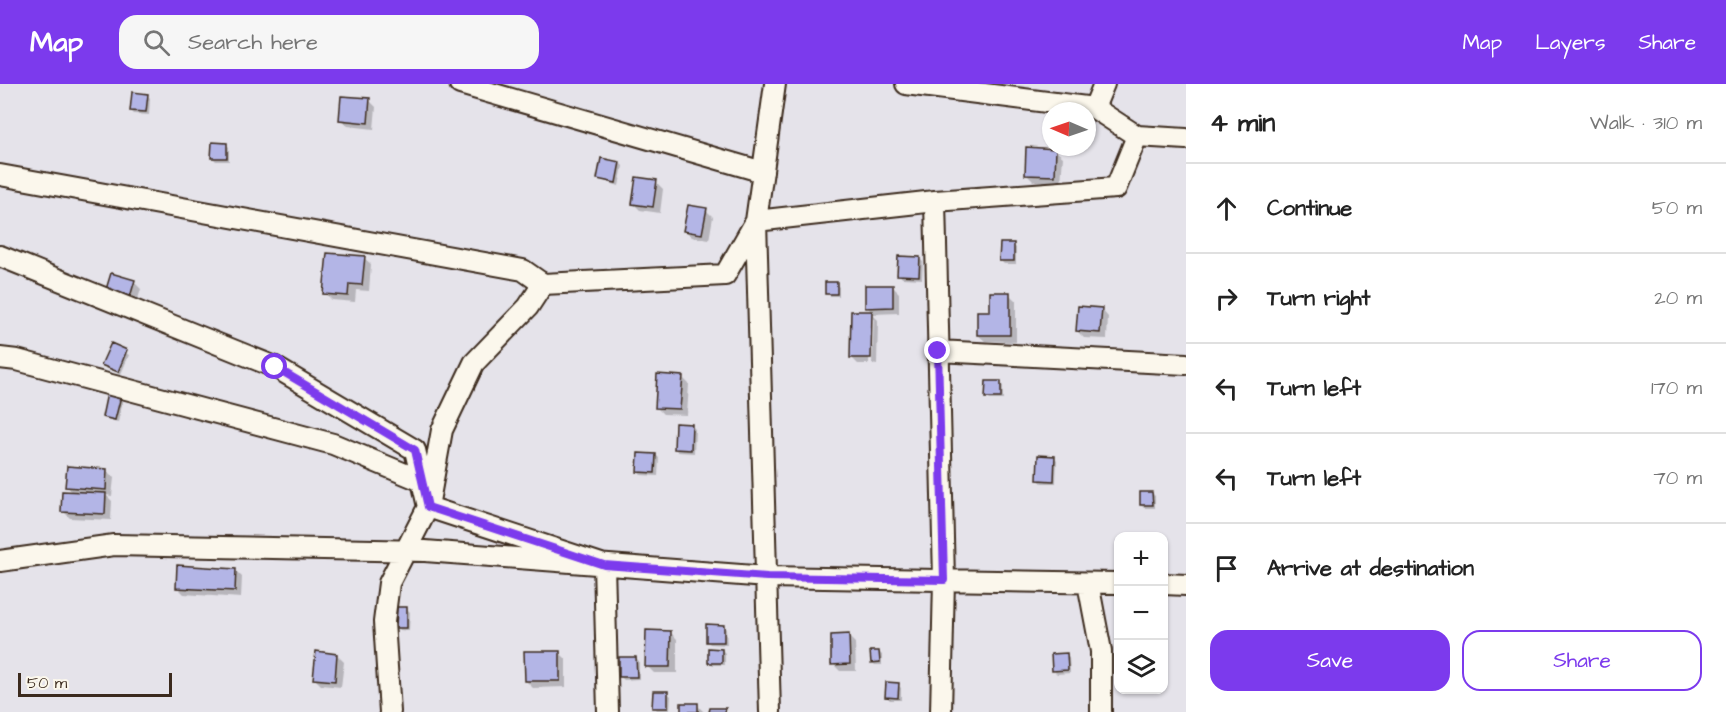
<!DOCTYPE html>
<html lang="en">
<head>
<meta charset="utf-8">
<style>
	:root { --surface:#fff; --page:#f6f6f6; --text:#222; --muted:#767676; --line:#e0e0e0; --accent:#7c3aed }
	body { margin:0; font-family:"Architects Daughter",sans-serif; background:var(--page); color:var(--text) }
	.controls { position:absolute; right:18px; bottom:18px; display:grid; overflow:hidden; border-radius:12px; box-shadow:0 2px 4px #0004 }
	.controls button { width:54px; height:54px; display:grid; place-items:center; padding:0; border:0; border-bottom:2px solid var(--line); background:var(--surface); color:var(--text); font:30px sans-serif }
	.compass { position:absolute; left:1042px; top:18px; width:54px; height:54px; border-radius:50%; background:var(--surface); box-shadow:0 2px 4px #0004; rotate:272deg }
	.scale { position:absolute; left:18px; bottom:15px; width:154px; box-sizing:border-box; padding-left:6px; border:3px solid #3b2a1e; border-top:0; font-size:16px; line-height:21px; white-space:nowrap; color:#3b2a1e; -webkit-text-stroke:4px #fbf7ec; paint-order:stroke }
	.stop { position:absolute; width:18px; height:18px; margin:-14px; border:4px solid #7c3aed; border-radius:50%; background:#fff }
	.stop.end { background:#7c3aed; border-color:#fff; box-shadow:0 2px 6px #0008 }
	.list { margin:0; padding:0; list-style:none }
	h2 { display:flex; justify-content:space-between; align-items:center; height:78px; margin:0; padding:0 24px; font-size:26px }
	h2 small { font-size:20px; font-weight:400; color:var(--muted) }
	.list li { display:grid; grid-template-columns:39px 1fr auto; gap:18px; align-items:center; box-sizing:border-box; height:90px; padding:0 24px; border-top:2px solid var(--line) }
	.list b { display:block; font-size:22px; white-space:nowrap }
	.list em { font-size:20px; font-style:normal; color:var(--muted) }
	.actions { display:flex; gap:12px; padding:18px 24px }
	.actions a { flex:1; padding:14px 0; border:2px solid var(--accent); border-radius:18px; text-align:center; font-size:21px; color:var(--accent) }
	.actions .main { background:var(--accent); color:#fff }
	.icon { flex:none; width:33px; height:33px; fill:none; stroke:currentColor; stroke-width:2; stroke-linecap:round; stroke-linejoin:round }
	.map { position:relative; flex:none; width:1186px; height:628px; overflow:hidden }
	header { display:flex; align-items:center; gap:36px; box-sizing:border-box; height:84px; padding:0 30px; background:var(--accent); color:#fff }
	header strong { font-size:28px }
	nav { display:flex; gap:33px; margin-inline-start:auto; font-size:21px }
	.search { width:420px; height:54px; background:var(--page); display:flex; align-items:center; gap:15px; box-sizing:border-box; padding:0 21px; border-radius:18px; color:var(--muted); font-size:22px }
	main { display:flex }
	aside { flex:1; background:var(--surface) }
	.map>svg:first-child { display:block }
	.shadow { fill:#0003 }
	.building { fill:#b3b5e6; stroke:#3b2a1e; stroke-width:1.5 }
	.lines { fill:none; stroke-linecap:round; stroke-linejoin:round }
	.minor-casing { stroke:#3b2a1e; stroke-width:24 }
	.minor { stroke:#fbf7ec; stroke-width:20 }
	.route { stroke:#7c3aed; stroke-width:8 }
</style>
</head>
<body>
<header>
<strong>Map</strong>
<div class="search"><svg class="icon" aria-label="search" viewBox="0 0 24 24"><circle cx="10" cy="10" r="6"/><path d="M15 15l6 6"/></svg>Search here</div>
<nav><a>Map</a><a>Layers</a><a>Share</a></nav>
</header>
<main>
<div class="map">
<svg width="1186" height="628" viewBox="0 0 1186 628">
	<rect width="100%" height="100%" fill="#e5e3ea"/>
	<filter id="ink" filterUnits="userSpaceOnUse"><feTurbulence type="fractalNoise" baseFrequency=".0167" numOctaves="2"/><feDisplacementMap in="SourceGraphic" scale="12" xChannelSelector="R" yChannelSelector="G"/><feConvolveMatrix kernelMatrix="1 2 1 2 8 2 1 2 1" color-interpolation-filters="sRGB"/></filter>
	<g filter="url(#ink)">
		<path class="shadow" d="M147,11L150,14L149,31L134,30L131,27Z
			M369,16L376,23L374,45L348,42L341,36Z
			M226,60L229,63V77H216L213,74Z
			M1056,67L1063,73L1061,99L1033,97L1026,90Z
			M620,79L623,82L619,102L598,95Z
			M656,98L663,105L660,129L640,126L634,120Z
			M706,126L713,133L709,156L692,153L685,146Z
			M1013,161L1016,164V180H1004L1001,177Z
			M364,174L371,180L369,207L356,206L355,218L332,216L325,209Z
			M920,175L923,178L922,195L902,194L899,190Z
			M134,198L141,205L135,225L113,219Z
			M836,200L839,203V212H830L827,209Z
			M892,202L899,209V229L872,230L878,236L877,281L872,280L874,233H870L869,280H858L851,273L853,228L873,229L867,223Z
			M1009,210L1016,217V258L985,257L978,251L992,228Z
			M1102,226L1108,233L1107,255L1084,254L1077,247Z
			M112,261L129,271L121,290L103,280Z
			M682,293L689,300L687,331L663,330L656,323Z
			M1000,299L1003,302V316H990L987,313Z
			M120,313L123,316L118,338L106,335L103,332Z
			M692,342L695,345L694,369L678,368L675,365Z
			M656,371L659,374L658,392L641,391L638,388Z
			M1054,373L1057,376L1056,399H1042L1038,396Z
			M107,387L114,394L112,412L106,411L112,417L111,436L70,434L63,427L73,409L67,402Z
			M1152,409L1155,412V424H1144L1141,421Z
			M235,486L242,493L241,514L184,510L177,503Z
			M407,525L410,528L409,547L400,546L397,543Z
			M723,542L726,545L727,561L710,560L707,557Z
			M670,548L677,555V589H654L647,582Z
			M848,552L855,559L856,587H840L833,580Z
			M722,566L725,569V581H713L710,578Z
			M559,568L566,575V603L533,604L526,597Z
			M879,568L882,571V581H875L872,578Z
			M1066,570L1069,573L1070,589L1057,590L1054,587Z
			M337,571L344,578L341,603L321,601L314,594Z
			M636,574L639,577V595L624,596L621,593Z
			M898,601L901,604V616H890L887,613Z
			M668,609L671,612L670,626H657L654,623Z
			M697,621L704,628H682Z"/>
		<path class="building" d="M132,8L148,10L146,28L130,27Z
			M341,12L370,14L368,39L339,36Z
			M212,58L227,59V74H211Z
			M1026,63L1056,65L1055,92L1025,91Z
			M601,74L620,78L616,99L597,95Z
			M636,93L657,96L653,123L632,120Z
			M688,121L707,124L702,150L683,147Z
			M1000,159H1014V177H999Z
			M327,169L365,172L362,201L349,200L348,212L323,210Z
			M898,172L920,173L919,192L897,191Z
			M111,189L135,196L128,220L104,212Z
			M825,198H837V210H825Z
			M865,201H893V223L865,224Z
			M990,208H1010V251H977V227H990Z
			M1078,222L1102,224L1100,249L1076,247Z
			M851,227H872L871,274H850Z
			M111,259L127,266L118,288L101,281Z
			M657,290L683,292L680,325L655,324Z
			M986,297H1001V314H985Z
			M107,309L121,312L115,336L102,333Z
			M675,339L692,340L691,366L674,365Z
			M638,369L656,370L655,389L637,388Z
			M1038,371L1055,372L1054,397L1037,396Z
			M67,382L107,385L106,406L65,403Z
			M62,407L106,409L105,430L61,428Z
			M1140,408H1152L1153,421H1140Z
			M177,481L236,485L235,507L176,504Z
			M397,523H407V544H396Z
			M706,540L724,541V558H706Z
			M646,546L671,547L670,583H645Z
			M849,550L850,580L831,581V551Z
			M708,564L722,565V579H708Z
			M316,567L337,570L335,597L313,595Z
			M524,567H560V597H525Z
			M870,567H879L880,578L871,579Z
			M1067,569L1068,586L1052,587L1051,570Z
			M619,573H636L637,593H619Z
			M886,598L899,599L898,614L885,613Z
			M653,607H668V624H652Z
			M681,619H698V628H681Z
			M710,624H726L725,628H709Z"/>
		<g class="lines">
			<defs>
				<path id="minor" d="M460,0L763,88
					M906,0L1094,24L1137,52L1186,55
					M1094,24L1104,0
					M0,91L523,186L543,200L725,191L756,137L935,117L1116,104L1137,52
					M935,117L944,496L941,628
					M0,172L275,283L415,366L428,423L604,481L608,628
					M938,267L1186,280
					M0,274L17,276L333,360L422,397
					M0,477L114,461L425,467L767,493L1118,499
					M1088,499L1101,567V628
					M1164,500L1186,501
					M390,628L384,538L389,499L428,423L442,346L474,279L528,223L543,200
					M770,628L756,137L775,0"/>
			</defs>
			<use href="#minor" class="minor-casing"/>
			<use href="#minor" class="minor"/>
		</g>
	</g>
	<g class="lines" filter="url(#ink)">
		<path class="route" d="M275,283L415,366L428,423L604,481L767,493L944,496L938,267"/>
	</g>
</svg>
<div class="controls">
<button>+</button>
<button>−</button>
<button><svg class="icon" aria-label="layers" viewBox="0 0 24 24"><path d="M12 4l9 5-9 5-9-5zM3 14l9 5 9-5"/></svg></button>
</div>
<svg class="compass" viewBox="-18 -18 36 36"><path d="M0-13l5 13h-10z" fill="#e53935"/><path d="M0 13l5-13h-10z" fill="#767676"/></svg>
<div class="scale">50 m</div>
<div class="stop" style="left:275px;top:283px"></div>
<div class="stop end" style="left:938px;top:267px"></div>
</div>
<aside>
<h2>4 min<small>Walk · 310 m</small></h2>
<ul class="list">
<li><svg class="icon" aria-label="ahead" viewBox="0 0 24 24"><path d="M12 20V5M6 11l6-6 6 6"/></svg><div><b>Continue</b></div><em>50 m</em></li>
<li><svg class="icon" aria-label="right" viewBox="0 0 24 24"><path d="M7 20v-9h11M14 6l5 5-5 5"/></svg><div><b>Turn right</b></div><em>20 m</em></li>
<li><svg class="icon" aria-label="left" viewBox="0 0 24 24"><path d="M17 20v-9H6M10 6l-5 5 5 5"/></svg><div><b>Turn left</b></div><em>170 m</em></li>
<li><svg class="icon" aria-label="left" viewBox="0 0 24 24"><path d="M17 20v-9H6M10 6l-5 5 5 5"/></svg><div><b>Turn left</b></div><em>70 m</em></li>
<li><svg class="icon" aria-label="arrive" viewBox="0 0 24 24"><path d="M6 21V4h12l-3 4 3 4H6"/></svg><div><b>Arrive at destination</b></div></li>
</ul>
<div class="actions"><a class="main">Save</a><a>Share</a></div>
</aside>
</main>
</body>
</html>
